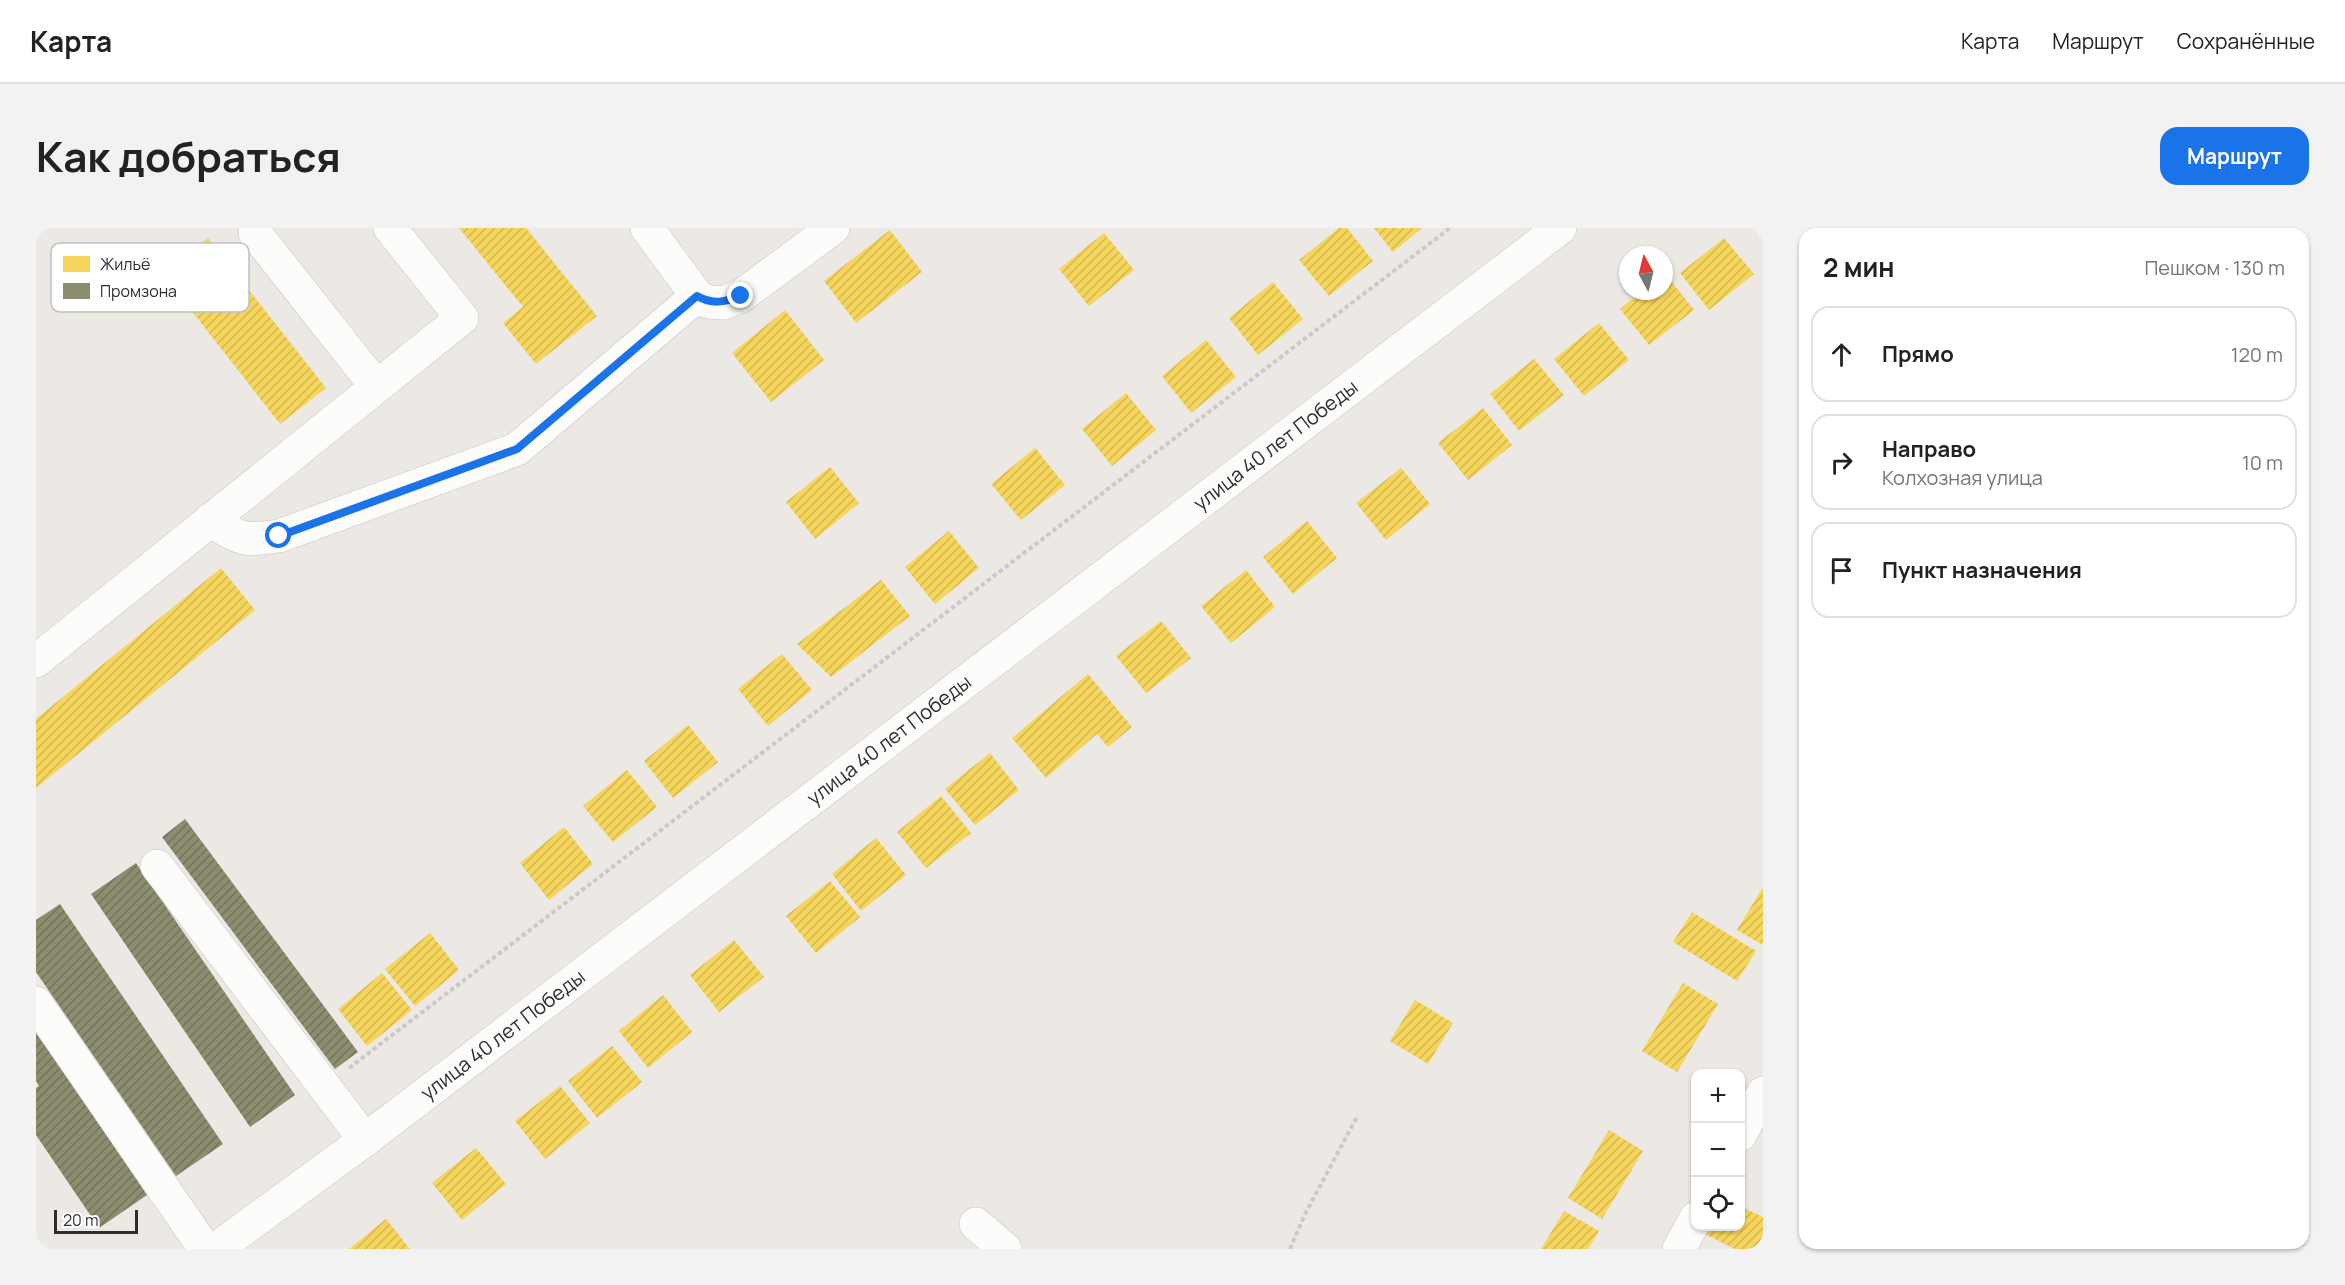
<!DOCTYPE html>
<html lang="ru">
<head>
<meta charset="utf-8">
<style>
	:root { --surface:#fff; --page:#f2f2f2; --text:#222; --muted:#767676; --line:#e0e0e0; --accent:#1a73e8 }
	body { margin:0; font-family:Manrope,sans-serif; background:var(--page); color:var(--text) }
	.controls { position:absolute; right:18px; bottom:18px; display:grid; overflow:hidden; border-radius:12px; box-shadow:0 2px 4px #0004 }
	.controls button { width:54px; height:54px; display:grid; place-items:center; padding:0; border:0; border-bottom:2px solid var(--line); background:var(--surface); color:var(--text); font:30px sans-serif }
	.compass { position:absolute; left:1583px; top:18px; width:54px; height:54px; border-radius:50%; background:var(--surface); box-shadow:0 2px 4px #0004; rotate:353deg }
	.scale { position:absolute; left:18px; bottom:15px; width:84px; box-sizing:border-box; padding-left:6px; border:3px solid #2e2e2e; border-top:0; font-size:16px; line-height:21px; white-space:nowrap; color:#2e2e2e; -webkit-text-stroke:4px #fff; paint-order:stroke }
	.stop { position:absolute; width:18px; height:18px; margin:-14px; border:4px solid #1a73e8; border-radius:50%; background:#fff }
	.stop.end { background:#1a73e8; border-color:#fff; box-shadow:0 2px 6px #0008 }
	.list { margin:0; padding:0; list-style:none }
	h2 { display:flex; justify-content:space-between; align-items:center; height:78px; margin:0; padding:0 24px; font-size:26px }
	h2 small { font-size:20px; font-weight:400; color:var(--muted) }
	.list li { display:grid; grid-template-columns:39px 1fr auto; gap:18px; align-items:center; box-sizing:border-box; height:96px; margin:0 12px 12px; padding:0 12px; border:2px solid var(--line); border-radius:18px }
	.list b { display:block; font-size:22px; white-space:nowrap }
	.list p { margin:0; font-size:20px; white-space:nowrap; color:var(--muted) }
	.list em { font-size:20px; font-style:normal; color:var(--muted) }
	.icon { flex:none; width:33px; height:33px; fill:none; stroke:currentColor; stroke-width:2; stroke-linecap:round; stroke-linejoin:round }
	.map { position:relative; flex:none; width:1727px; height:1021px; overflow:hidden; border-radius:18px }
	header { display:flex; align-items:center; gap:36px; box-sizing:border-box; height:84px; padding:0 30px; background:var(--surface); border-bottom:2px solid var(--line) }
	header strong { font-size:28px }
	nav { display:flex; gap:33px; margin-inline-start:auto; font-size:21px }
	.intro { display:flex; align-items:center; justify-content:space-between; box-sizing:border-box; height:144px; padding:0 36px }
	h1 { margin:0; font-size:42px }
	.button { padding:15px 27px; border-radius:18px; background:var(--accent); color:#fff; font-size:21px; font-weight:700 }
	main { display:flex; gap:36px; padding:0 36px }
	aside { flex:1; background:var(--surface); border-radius:18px; box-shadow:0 2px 4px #0004 }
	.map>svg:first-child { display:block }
	.homes { fill:url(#homes-hatch) }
	.industry { fill:url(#industry-hatch) }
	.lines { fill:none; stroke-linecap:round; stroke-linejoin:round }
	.minor-casing { stroke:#c5c4c5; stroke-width:34 }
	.path { stroke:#c9c9c8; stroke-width:4; stroke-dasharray:4.5 3; stroke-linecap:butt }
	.minor { stroke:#fcfcfb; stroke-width:33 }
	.route { stroke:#1a73e8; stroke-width:8 }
	.labels { text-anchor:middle; stroke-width:6; stroke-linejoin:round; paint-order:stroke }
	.street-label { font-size:20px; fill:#2e2e2e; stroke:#fff }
	.key { fill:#fff; stroke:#c0c0c0; stroke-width:1.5 }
	.key-label { font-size:16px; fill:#2e2e2e }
</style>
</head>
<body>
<header>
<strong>Карта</strong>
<nav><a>Карта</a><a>Маршрут</a><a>Сохранённые</a></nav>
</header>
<div class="intro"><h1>Как добраться</h1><a class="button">Маршрут</a></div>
<main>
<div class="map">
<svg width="1727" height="1021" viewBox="0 0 1727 1021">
	<defs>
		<pattern id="homes-hatch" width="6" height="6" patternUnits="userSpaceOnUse" patternTransform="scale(1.5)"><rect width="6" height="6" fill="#f6d55c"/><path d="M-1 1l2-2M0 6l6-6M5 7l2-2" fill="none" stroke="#d3b750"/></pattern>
		<pattern id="industry-hatch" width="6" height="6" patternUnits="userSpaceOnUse" patternTransform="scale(1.5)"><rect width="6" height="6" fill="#8c8c6e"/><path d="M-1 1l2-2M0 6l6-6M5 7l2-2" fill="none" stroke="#73735b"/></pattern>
	</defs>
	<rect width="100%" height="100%" fill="#ece8e4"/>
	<path class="homes" d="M423,0H490L561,88L500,136L467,95L487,79Z
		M1303,0H1311L1337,33L1293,68L1263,32Z
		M1338,0H1386L1357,24Z
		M854,2L886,44L820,95L788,53Z
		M1068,5L1098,42L1053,78L1023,41Z
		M172,10L290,160L244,196L126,45Z
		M1688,10L1718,46L1673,82L1644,45Z
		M1628,44L1658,82L1613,117L1584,81L1606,63H1628Z
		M1237,54L1267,91L1222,127L1193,90Z
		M749,82L788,132L735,174L696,125Z
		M1563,95L1593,132L1548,168L1518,131Z
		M1170,112L1200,149L1155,185L1126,148Z
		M1498,131L1528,167L1483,203L1454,166Z
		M1090,165L1120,202L1076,238L1046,201Z
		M1447,180L1476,217L1432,252L1402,215Z
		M999,220L1029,257L985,292L955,256Z
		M794,239L823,275L779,311L750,274Z
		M1365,240L1394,276L1350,312L1320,275Z
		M1271,293L1301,330L1257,366L1227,329Z
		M913,303L943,340L899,376L869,339Z
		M185,340L219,382L0,560V491Z
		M1210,342L1239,379L1195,415L1165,378Z
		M845,352L874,388L795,449L761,416Z
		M1125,393L1155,430L1110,465L1080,428Z
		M746,426L776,462L732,498L702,461Z
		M1052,446L1096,499L1072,519L1061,506L1010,550L976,510Z
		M652,497L682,534L637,570L608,533Z
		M954,525L983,562L939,597L909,561Z
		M591,542L621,579L577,614L547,578Z
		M905,568L935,605L890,640L861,604Z
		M528,599L557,636L513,672L484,635Z
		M840,610L870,647L825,683L796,646Z
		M794,653L824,689L780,725L750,688Z
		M1727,659V717L1701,702Z
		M1656,684L1720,723L1701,753L1637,714Z
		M394,705L423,742L379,778L349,741Z
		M698,712L728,749L683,784L654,747Z
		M346,745L376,782L331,818L302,781Z
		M1647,755L1682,776L1641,844L1606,823Z
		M627,767L656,804L612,840L583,803Z
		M1379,772L1417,795L1392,836L1354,813Z
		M576,818L606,854L561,890L532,853Z
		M524,858L554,895L509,931L479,893Z
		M1573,902L1607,923L1566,991L1532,970Z
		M440,920L470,956L426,992L396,955Z
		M1704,978L1727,989V1021H1699L1669,1006L1672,998H1704Z
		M1528,983L1563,1003L1552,1021H1505Z
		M350,991L374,1021H313Z"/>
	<path class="industry" d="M149,591L322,824L299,841L126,609Z
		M100,635L259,867L214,899L55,666Z
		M24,676L187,916L140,948L0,744V692Z
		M0,803L111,967L63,1000L0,907V860L3,858L0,853Z"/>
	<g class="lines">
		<defs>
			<g id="minor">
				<path d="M611,0L661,68L672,74L687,75L705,68L797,0"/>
				<path d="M219,5L340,158"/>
				<path d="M174,292C206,312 206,313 243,308L481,221L661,68"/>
				<path d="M0,433L426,90L354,0"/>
				<path d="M121,638L329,912"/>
				<path d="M0,775L169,1021"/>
				<path d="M1704,907L1727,865"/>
				<path d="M940,996L969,1021"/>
				<path id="s1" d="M180,1021L329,912L1524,0"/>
				<path d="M1643,1021L1660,990"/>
			</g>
		</defs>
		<use href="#minor" class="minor-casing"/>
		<path class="path" d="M313,840L1414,0
			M1254,1021L1269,986L1322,887"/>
		<use href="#minor" class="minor"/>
	</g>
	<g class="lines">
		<path class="route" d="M243,308L481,221L661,68C677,77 688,74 705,68"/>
	</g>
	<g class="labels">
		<g class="street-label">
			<text dy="7" stroke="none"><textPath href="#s1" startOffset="1330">улица 40 лет Победы</textPath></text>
			<text dy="7" stroke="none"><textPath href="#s1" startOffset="844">улица 40 лет Победы</textPath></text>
			<text dy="7" stroke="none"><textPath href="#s1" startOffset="358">улица 40 лет Победы</textPath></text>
		</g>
	</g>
	<rect x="15" y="15" width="198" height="69" rx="9" class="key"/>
	<rect x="27" y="28" width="27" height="16" fill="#f6d55c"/>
	<rect x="27" y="55" width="27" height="16" fill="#8c8c6e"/>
	<g class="key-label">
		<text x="64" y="42">Жильё</text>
		<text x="64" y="69">Промзона</text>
	</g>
</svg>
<div class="controls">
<button>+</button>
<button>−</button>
<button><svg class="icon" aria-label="locate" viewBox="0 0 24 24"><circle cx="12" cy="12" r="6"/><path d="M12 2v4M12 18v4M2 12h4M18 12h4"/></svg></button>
</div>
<svg class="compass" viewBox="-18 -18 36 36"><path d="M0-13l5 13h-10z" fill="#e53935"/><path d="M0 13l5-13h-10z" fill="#767676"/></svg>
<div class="scale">20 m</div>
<div class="stop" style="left:243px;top:308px"></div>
<div class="stop end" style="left:705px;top:68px"></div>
</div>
<aside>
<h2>2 мин<small>Пешком · 130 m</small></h2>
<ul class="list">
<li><svg class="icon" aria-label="ahead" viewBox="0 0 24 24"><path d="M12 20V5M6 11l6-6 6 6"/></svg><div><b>Прямо</b></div><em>120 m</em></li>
<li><svg class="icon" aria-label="right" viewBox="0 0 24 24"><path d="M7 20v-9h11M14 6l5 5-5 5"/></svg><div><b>Направо</b><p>Колхозная улица</p></div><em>10 m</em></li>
<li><svg class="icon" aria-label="arrive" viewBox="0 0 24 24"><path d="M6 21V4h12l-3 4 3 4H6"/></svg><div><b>Пункт назначения</b></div></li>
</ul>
</aside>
</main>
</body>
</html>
